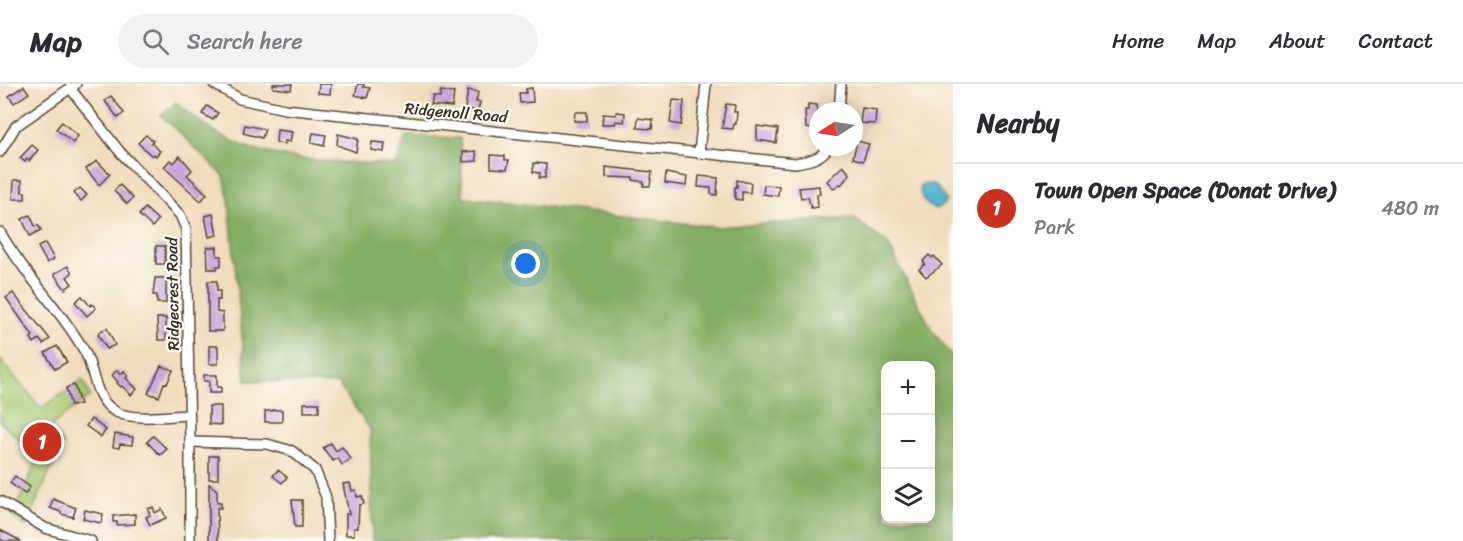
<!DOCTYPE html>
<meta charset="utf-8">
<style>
:root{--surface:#fff;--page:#f2f2f3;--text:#2b2b33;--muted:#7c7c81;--line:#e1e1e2;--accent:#c8321e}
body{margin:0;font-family:Sriracha,sans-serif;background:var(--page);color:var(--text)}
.controls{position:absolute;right:18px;bottom:18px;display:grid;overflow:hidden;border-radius:12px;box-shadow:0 3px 15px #0003}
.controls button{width:54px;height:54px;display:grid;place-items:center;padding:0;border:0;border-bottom:2px solid var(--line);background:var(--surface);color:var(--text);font:30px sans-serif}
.compass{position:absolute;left:809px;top:18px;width:54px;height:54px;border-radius:50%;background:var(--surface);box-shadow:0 3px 15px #0003;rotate:258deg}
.you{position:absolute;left:526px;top:180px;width:21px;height:21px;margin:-15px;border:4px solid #fff;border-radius:50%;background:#1a73e8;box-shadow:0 0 0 9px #1a73e833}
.badge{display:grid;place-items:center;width:39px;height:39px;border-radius:50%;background:var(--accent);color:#fff;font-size:20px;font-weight:700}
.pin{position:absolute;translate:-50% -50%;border:3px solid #fff;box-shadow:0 2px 6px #0006}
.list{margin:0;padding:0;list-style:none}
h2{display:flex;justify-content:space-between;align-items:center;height:78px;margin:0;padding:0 24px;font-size:26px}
h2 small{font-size:20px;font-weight:400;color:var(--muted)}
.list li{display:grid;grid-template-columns:39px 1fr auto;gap:18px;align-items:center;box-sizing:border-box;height:90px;padding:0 24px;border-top:2px solid var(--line)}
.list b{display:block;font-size:22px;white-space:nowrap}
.list p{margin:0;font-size:20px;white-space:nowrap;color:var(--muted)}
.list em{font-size:20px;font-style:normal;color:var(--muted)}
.icon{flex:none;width:33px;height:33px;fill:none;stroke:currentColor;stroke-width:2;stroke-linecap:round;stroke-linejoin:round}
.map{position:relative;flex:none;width:953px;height:457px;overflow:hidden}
header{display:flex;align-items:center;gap:36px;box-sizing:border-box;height:84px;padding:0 30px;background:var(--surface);border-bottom:2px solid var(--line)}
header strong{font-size:28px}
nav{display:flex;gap:33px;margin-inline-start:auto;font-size:21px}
.search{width:420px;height:54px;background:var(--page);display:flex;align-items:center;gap:15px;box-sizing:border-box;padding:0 21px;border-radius:33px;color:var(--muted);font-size:22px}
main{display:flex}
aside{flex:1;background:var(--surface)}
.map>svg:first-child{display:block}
</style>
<header>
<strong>Map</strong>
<div class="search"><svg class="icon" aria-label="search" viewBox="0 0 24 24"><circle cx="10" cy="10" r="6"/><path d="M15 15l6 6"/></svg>Search here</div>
<nav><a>Home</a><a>Map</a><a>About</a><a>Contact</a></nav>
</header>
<main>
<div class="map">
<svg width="953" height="457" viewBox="0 0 953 457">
<rect width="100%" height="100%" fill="#fdfcf7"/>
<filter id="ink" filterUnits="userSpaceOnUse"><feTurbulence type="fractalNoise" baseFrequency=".0167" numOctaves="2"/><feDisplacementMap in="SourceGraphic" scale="12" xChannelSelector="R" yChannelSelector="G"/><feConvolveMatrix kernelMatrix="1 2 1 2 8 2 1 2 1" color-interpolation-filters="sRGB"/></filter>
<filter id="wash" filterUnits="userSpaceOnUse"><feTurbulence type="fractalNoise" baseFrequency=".008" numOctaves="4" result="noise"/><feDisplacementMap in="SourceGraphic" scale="24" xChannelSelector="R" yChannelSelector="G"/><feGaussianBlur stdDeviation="1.35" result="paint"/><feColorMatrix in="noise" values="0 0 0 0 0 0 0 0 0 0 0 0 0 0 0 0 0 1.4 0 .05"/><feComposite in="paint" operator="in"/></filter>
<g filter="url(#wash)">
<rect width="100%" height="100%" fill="#f0dcba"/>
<path fill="#a5c972" stroke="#707a48" stroke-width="1.5" d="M 0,276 L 41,324 L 83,296 L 90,312 L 51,342 L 63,360 L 25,442 L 12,432 L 36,379 L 21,357 L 0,338 Z"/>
<path fill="#84ad64" stroke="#606c41" stroke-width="1.5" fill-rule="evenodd" d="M 176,18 C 193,32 216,51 237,59 C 282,79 346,77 396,81 L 406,52 L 460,54 L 463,113 L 716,143 L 854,134 L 888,160 L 932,246 L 953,274 L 953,457 L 372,457 L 370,345 L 338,300 L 246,297 L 229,118 L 224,92 L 161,31 ZM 886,282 L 930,282 L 930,434 L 886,434 Z"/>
<path fill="#50b2cf" stroke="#466e76" stroke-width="1.5" d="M 933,100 L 936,102 L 946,116 L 944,120 L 937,125 C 926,123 918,112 920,101 Z"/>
<g id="blocks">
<g fill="#caa4da">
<path d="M 273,0 L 292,0 L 291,6 L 273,4 Z"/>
<path d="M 319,0 L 331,0 L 330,10 L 318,9 Z"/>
<path d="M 358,0 L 364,0 L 363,3 L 370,4 L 367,14 L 355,11 Z"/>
<path d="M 24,2 L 29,9 L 14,19 L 9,12 Z"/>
<path d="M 532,4 L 533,18 L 520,19 L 519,9 L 526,9 L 526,5 Z"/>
<path d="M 468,6 L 478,8 L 476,18 L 480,18 L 478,27 L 465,24 Z"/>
<path d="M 441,7 L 454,9 L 452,23 L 431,21 L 433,12 L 440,13 Z"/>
<path d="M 111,12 L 124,29 L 118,34 L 105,17 Z"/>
<path d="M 673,16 L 684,17 L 681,41 L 670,39 Z"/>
<path d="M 726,20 L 735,21 L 734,28 L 737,28 L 736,40 L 734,40 L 733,45 L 722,44 Z"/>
<path d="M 808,20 L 817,21 L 818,36 L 816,35 L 815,45 L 806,44 L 805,26 L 808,26 Z"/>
<path d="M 207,22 L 218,29 L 213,36 L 202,30 Z"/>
<path d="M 862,24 L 876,26 L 875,40 L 860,39 Z"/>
<path d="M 575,28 L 587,28 L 587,37 L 574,37 Z"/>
<path d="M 616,28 L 625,29 L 624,38 L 616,37 L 615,40 L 602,40 L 603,30 L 616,31 Z"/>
<path d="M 638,34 L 653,36 L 652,45 L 637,44 Z"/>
<path d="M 62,38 L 78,52 L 73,59 L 56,45 Z"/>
<path d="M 245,41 L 265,45 L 262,54 L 243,49 Z"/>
<path d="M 757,42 L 778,45 L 776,59 L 757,56 Z"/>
<path d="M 277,46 L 292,48 L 290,58 L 285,57 L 285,60 L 276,59 Z"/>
<path d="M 313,49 L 326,51 L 324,62 L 311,59 Z"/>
<path d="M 338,50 L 358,55 L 356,68 L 337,61 Z"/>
<path d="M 146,51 L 153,57 L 151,59 L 160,67 L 156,72 L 154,70 L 152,72 L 138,59 Z"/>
<path d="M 857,57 L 869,60 L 863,77 L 853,74 Z"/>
<path d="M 372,58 L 385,59 L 384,68 L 371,66 Z"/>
<path d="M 32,61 L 38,66 L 29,77 L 27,75 L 25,78 L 20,74 Z"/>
<path d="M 476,67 L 477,77 L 463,78 L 463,68 Z"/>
<path d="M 491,71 L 505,72 L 505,76 L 509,76 L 507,85 L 491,84 Z"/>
<path d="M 180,72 L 192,86 L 187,91 L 207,110 L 201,117 L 164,83 L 170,76 L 174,79 Z"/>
<path d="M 97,77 L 110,90 L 99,101 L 86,85 Z"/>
<path d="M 534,79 L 546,80 L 545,94 L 539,94 L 540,89 L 533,88 Z"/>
<path d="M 843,82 L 850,90 L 841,101 L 840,100 L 834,105 L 827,97 Z"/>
<path d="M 606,83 L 652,88 L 650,102 L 643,102 L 644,98 L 633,96 L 633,94 L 606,93 Z"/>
<path d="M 666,89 L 687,93 L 686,102 L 665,99 Z"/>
<path d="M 699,92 L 718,94 L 717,111 L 711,110 L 711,104 L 698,103 Z"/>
<path d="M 14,96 L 22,96 L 22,108 L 25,108 L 25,115 L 13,115 Z"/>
<path d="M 737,96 L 751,99 L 750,109 L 742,108 L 742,116 L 735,115 L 735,103 L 737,103 Z"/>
<path d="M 120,101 L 133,114 L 127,120 L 114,107 Z"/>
<path d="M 764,101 L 779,102 L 778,112 L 763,110 Z"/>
<path d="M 819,102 L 820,110 L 817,110 L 818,123 L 811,124 L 808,113 L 801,114 L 799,104 Z"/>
<path d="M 80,104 L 87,111 L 81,117 L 74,109 Z"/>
<path d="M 145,124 L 158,136 L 152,143 L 139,131 Z"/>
<path d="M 213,130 L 217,151 L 209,153 L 205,132 Z"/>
<path d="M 30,131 L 35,142 L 38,141 L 41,146 L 30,152 L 22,135 Z"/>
<path d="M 45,159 L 54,175 L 47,179 L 38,163 Z"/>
<rect x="156" y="162" width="9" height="18"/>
<path d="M 207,163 L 217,163 L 217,172 L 221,172 L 221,182 L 217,182 L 217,185 L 208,185 Z"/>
<path d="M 929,171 L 932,174 L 934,172 L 942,181 L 926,193 L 919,185 L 925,180 L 923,177 Z"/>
<path d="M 68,182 L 72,189 L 67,193 L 72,200 L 65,205 L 54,190 Z"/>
<path d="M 155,194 L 166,194 L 166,219 L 157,219 L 157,211 L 153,211 Z"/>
<path d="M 208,197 L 217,197 L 217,207 L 220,207 L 220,216 L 217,216 L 217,228 L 223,229 L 223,247 L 208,247 Z"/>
<path d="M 13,209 L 50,255 L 43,260 L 39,255 L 34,259 L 31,254 L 33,252 L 6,214 Z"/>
<path d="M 82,212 L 90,222 L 92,220 L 96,224 L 87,232 L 75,218 Z"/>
<path d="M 157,234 L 166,234 L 166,256 L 158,256 Z"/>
<path d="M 107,244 L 115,261 L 107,265 L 98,251 L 99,248 Z"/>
<path d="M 57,262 L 67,278 L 55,285 L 45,269 Z"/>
<rect x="209" y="262" width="9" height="18"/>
<path d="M 161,282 L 173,286 L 167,300 L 164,299 L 159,313 L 148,309 Z"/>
<path d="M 117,286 L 121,290 L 124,287 L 128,292 L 126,294 L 137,305 L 131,311 L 122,302 L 121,303 L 117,299 L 118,298 L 112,291 Z"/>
<path d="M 204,291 L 217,291 L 217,303 L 221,303 L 221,309 L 209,309 L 209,297 L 204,297 Z"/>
<path d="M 74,301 L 80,320 L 71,322 L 66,304 Z"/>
<rect x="304" y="319" width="15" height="9"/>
<path d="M 209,322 L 221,322 L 221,341 L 209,340 Z"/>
<path d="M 273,326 L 282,326 L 282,338 L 265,338 L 265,327 L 273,327 Z"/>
<path d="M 91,335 L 106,346 L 101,353 L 86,342 Z"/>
<path d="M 115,350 L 133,353 L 132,361 L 120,360 L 119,364 L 113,363 Z"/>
<path d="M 153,352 L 167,365 L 160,371 L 147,358 Z"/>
<path d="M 331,359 L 336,367 L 342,363 L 351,375 L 342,381 L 338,374 L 333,377 L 323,364 Z"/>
<rect x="209" y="372" width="9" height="23"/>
<path d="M 278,386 L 287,393 L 282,399 L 273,392 Z"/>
<path d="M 15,392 L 30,403 L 25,410 L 10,399 Z"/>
<path d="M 350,399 L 352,407 L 356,406 L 357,413 L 362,412 L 364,420 L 359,421 L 358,444 L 354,444 L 354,451 L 346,451 L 346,430 L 349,430 L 343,400 Z"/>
<path d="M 209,400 L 217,406 L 217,418 L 221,418 L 221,424 L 217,424 L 218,457 L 209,457 Z"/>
<path d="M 53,415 L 76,424 L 73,433 L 61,430 L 61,428 L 50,424 Z"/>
<path d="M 292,416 L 302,416 L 302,443 L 295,443 Z"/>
<path d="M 153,423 L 155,429 L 162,425 L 166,434 L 150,441 L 146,433 L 150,431 L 148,425 Z"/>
<path d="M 85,426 L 103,430 L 101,439 L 83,435 Z"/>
<path d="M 135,430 L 135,440 L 117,441 L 117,438 L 113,438 L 113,432 Z"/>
<path d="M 0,446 L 21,457 L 4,457 L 0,455 Z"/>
</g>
</g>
</g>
<g filter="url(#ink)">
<use href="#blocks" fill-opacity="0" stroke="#564535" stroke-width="1.5"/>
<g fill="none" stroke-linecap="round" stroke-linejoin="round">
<defs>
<g id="minor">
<path d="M 214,0 L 240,15 L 285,25 L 795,79 C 809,77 820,75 829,63"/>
<path d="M 70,4 L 120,68 L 180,131 L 186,145 L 190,358 L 190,457"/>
<path d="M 839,27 L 841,0"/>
<path d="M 0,68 L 16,42 L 76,0"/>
<path d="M 699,69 L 706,0"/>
<path d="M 0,148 C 24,191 61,225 85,268 C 95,288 94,316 116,328 C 134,337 169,332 189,331"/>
<path d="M 190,358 L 267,360 L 292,367 L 315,386 L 326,413 L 328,457"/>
<path d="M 0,417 L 45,444 L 91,457"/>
</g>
</defs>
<use href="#minor" stroke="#564535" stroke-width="12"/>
<use href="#minor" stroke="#fff" stroke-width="9"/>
</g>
</g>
<g text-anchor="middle" stroke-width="4.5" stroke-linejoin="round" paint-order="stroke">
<g font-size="16" fill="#3b2a1e" stroke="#fdfcf7">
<text transform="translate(456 28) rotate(5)" y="6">Ridgenoll Road</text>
<text transform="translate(172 210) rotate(-91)" y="6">Ridgecrest Road</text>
</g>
</g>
</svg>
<div class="controls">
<button>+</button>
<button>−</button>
<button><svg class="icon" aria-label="layers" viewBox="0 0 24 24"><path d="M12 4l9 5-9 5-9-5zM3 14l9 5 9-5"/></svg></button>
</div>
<svg class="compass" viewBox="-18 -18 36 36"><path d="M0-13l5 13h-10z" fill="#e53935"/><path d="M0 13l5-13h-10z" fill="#7c7c81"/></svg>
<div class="you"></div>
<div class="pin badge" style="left:42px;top:358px">1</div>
</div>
<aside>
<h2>Nearby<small></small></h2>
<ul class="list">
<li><span class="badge">1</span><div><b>Town Open Space (Donat Drive)</b><p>Park</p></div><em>480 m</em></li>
</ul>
</aside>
</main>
